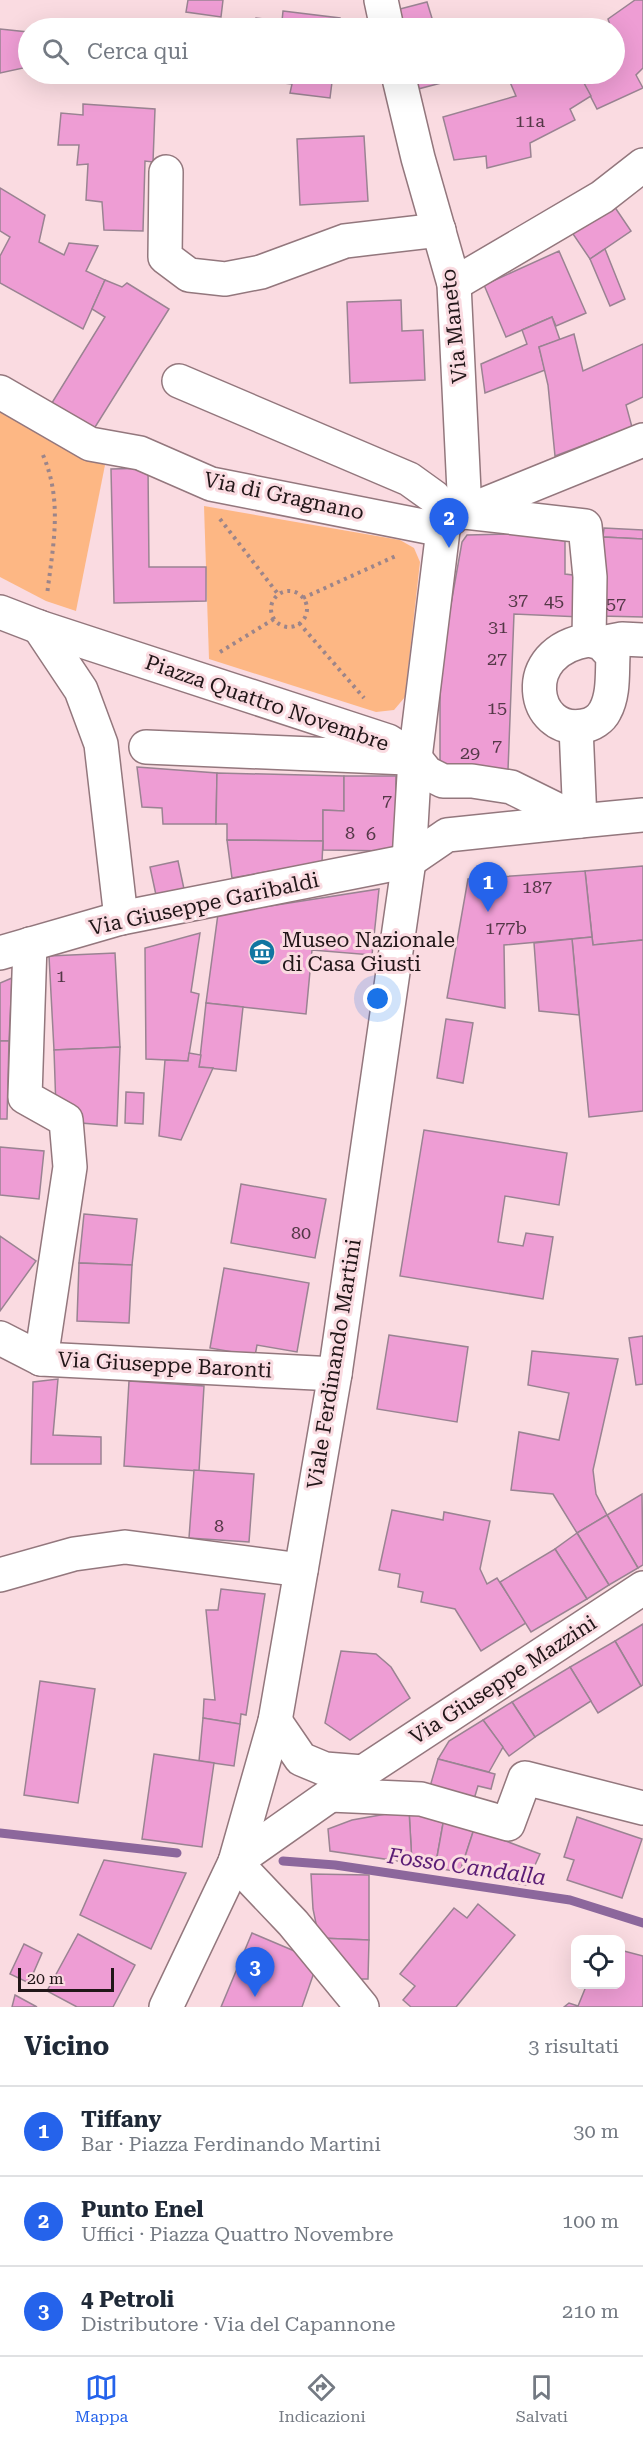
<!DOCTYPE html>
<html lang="it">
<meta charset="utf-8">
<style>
:root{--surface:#fff;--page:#f6f6f7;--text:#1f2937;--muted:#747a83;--line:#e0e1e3;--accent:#2563eb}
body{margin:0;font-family:"Roboto Serif",serif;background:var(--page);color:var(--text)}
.controls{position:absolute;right:18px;bottom:18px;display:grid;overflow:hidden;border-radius:12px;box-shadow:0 6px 24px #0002}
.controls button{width:54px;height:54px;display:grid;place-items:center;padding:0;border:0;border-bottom:2px solid var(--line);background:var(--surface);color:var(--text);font:30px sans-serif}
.scale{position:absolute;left:18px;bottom:15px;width:96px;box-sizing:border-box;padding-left:6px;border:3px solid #211618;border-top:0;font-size:16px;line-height:21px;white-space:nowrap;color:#211618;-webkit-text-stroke:4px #fadbe1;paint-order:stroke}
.you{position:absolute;left:378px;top:999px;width:21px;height:21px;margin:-15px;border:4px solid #fff;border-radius:50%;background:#1a73e8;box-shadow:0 0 0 9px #1a73e833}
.badge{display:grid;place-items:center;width:39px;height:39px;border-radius:50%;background:var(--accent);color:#fff;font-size:20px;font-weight:700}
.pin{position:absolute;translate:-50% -50px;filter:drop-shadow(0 2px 3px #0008)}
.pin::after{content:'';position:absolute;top:32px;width:21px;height:18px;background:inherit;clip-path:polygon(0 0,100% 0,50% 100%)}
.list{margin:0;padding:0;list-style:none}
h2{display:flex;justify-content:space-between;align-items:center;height:78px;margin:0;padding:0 24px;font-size:26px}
h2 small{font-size:20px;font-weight:400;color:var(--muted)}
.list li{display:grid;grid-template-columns:39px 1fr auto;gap:18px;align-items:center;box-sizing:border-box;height:90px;padding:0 24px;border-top:2px solid var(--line)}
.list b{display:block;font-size:22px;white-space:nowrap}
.list p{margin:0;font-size:20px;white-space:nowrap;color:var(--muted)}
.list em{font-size:20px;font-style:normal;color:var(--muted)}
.icon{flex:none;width:33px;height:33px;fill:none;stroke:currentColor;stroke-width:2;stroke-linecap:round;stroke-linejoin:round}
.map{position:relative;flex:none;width:643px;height:2007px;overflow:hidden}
.search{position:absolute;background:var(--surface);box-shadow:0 6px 24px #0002;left:18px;right:18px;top:18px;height:66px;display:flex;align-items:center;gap:15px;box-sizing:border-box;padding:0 21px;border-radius:33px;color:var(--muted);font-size:22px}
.sheet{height:348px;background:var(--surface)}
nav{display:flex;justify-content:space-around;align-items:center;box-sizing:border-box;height:84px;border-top:2px solid var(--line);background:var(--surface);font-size:16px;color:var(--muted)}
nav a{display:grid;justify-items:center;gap:3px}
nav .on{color:var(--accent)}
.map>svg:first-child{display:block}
</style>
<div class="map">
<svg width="643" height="2007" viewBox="0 0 643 2007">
<rect width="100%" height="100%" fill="#fadbe1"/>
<g fill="#fdb784">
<path d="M 0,407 L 105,465 L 76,611 L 46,601 L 0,577 Z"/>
<path d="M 204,506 L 400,540 L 414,548 L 420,562 L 405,697 L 394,710 L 376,712 L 209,659 Z"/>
</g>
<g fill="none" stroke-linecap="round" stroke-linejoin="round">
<g stroke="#8c679c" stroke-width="9">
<path d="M 0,1833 L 177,1853"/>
<path d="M 283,1861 L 335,1865 L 570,1900 L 643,1923"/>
</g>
</g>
<g fill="#ee9dd4" stroke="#9a8392" stroke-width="1.5">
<path d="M 188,0 L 223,0 L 221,17 L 186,12 Z"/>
<path d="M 635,0 L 643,0 L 643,68 L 636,75 L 643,88 L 597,109 L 579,74 L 614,74 L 614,28 L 611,28 L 608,19 Z"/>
<path d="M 427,2 L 435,28 L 401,28 L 396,10 Z"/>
<path d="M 283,11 L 340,18 L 339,28 L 255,28 L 256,18 L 282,21 Z"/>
<path d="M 0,29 L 28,32 L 28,67 L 0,73 Z"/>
<path d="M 250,74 L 333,74 L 330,98 L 290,93 L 292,84 L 249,79 Z"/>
<path d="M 413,74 L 447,74 L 449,81 L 418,89 Z"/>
<path d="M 525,74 L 579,74 L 591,96 L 570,109 L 575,120 L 530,143 L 531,157 L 487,168 L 486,156 L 454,160 L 443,117 L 516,96 L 510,82 Z"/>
<path d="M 83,104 L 155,109 L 153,162 L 145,161 L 143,231 L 104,230 L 102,202 L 86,200 L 88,164 L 77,165 L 79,145 L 58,145 L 61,113 L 83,115 Z"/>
<path d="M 364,136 L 368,201 L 300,205 L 297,139 Z"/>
<path d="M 0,188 L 45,215 L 39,242 L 64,255 L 69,243 L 98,246 L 86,271 L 105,280 L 83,329 L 0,283 L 0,256 L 10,237 L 0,231 Z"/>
<path d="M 612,203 L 631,231 L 590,259 L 571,231 Z"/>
<path d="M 605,249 L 625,299 L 610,306 L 590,259 Z"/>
<path d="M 559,251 L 586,313 L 556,326 L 552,317 L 506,337 L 484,285 Z"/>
<path d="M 105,280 L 122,287 L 127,283 L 169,309 L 92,432 L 50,406 L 105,317 L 92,309 Z"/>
<path d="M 401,300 L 402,331 L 423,330 L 425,380 L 350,383 L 347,302 Z"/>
<path d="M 552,317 L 560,340 L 539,347 L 545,370 L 485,393 L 481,364 L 527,344 L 522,330 Z"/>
<path d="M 574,334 L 583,371 L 643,344 L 643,397 L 626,405 L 632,427 L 555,456 L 548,385 L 539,347 Z"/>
<path d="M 148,468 L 149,567 L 206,567 L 206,601 L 114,603 L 111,469 Z"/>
<path d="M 604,528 L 643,530 L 643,539 L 603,537 Z"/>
<path d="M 512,534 L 565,541 L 565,574 L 581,576 L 581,617 L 514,614 L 508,770 L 440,765 L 440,692 L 446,632 L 462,542 L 467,535 Z"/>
<path d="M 603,537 L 643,539 L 643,617 L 600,616 Z"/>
<path d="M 137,767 L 217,773 L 216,824 L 163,824 L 162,808 L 142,807 Z"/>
<path d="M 217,773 L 344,776 L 344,811 L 323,810 L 323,841 L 227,840 L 227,824 L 216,824 Z"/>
<path d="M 344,776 L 396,776 L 395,851 L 323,850 L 323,810 L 344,811 Z"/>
<path d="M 227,840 L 323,841 L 322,862 L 232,878 Z"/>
<path d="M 178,861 L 184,889 L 156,895 L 150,867 Z"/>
<path d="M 643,866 L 643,940 L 593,945 L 585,871 Z"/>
<path d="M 585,871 L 592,937 L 504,945 L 505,1008 L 447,998 L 468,879 Z"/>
<path d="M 379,889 L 372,955 L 312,950 L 306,1014 L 206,1003 L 218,914 Z"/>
<path d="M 200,933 L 191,992 L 199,994 L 188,1061 L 146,1059 L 145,948 Z"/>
<path d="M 592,937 L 593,945 L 643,940 L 643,1111 L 589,1117 L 572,939 Z"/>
<path d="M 572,939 L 579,1015 L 539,1011 L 534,943 Z"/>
<path d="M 115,953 L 120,1047 L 54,1050 L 49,956 Z"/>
<path d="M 12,978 L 9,1041 L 0,1041 L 0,983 Z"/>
<path d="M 206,1003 L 243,1007 L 236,1071 L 199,1067 Z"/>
<path d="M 446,1019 L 473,1023 L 463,1083 L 437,1078 Z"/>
<path d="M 0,1041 L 9,1041 L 7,1119 L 0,1119 Z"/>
<path d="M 120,1047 L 117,1126 L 81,1123 L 82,1114 L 56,1109 L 54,1050 Z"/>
<path d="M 189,1053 L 201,1055 L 199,1067 L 213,1068 L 181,1140 L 159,1136 L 165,1060 L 188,1061 Z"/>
<path d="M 126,1092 L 144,1093 L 143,1124 L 125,1123 Z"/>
<path d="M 424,1130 L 567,1153 L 559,1205 L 505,1196 L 498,1242 L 523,1246 L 526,1233 L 553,1237 L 543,1299 L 400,1276 Z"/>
<path d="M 0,1147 L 44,1151 L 39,1199 L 0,1195 Z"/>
<path d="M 241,1184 L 326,1199 L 315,1258 L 231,1243 Z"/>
<path d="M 84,1214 L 137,1219 L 132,1265 L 79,1263 Z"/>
<path d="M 0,1236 L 36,1261 L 0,1311 Z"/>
<path d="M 79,1263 L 132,1265 L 129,1323 L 77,1321 Z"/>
<path d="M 224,1268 L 309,1283 L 297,1352 L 257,1345 L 255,1356 L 210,1348 Z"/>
<path d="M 389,1335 L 468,1347 L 457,1422 L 377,1409 Z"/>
<path d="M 643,1336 L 643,1384 L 636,1385 L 629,1338 Z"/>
<path d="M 532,1351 L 618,1359 L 593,1470 L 596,1494 L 607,1515 L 577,1533 L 553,1494 L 511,1490 L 519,1432 L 559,1440 L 569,1393 L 528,1385 Z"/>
<path d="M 58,1379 L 53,1435 L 101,1437 L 101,1464 L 31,1464 L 33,1382 Z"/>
<path d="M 129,1381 L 204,1386 L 199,1471 L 124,1466 Z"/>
<path d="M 194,1470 L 254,1474 L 249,1542 L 189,1538 Z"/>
<path d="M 642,1494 L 643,1565 L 638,1568 L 607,1515 Z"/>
<path d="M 392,1510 L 443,1520 L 444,1512 L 490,1521 L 480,1569 L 487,1584 L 497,1578 L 526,1623 L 481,1651 L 455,1609 L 421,1602 L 423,1592 L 398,1587 L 400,1574 L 379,1570 Z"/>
<path d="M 607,1515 L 638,1568 L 609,1585 L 577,1533 Z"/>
<path d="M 577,1533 L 609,1585 L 587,1599 L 555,1549 Z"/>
<path d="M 555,1549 L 587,1599 L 531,1632 L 500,1582 Z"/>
<path d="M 221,1589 L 265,1594 L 246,1715 L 241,1714 L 240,1724 L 203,1718 L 204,1699 L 215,1700 L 206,1610 L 218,1610 Z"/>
<path d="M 643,1624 L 643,1685 L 641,1686 L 615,1641 Z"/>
<path d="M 615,1641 L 641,1686 L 598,1713 L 570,1667 Z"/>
<path d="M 341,1651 L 376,1654 L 391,1667 L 410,1698 L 350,1740 L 325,1723 Z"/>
<path d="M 570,1667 L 591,1701 L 535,1737 L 512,1702 Z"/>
<path d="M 40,1681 L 95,1689 L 78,1803 L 24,1795 Z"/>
<path d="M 512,1702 L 535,1737 L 509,1756 L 483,1720 Z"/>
<path d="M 203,1718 L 240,1724 L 234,1766 L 199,1761 Z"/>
<path d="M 483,1720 L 503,1747 L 489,1772 L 438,1759 L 449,1741 Z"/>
<path d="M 154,1754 L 214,1763 L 202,1847 L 142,1839 Z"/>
<path d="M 438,1759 L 495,1774 L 491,1789 L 478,1786 L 471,1809 L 427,1797 Z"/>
<path d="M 409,1810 L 444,1818 L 435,1868 L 412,1863 Z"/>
<path d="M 409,1810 L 412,1863 L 330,1851 L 328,1829 L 352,1820 Z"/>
<path d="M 577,1817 L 642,1839 L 622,1898 L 567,1880 L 574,1860 L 564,1857 Z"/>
<path d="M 444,1818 L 474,1829 L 460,1872 L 435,1868 Z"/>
<path d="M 474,1829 L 540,1854 L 526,1885 L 460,1872 Z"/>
<path d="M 104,1860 L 186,1873 L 151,1949 L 80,1915 Z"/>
<path d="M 311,1874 L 369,1875 L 369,1940 L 319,1938 L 313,1909 Z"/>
<path d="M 478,1904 L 515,1935 L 456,2007 L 411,2007 L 403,2000 L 415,1986 L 400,1974 L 454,1908 L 467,1918 Z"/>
<path d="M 252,1933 L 318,1961 L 302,2007 L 221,2007 Z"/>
<path d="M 78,1934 L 135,1965 L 113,2007 L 77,2007 L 47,1991 Z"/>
<path d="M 319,1938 L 369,1940 L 368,1979 L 344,1979 Z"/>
<path d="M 24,1944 L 42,1953 L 29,1983 L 10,1974 Z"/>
<path d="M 620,1950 L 643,1956 L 643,2007 L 564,2007 L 569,2003 L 578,2006 L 587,1984 L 620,1984 Z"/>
<path d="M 15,1995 L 37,2007 L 12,2007 Z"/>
</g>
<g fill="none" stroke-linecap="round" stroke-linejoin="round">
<defs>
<g id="minor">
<path d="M 381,0 L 387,28"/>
<path d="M 398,74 L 418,158 L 454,284 L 465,512"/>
<path d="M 166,172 L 165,257 L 189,275 L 225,279 L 261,272 L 345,241 L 439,230"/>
<path d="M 454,284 L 602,197 L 643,165"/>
<path d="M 179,381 L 409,479 L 434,497 L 452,518"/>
<path d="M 0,392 L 90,444 L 140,453 L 211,484 L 443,530"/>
<path d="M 468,511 L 643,440"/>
<path d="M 465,512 L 585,526 L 590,577 L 589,640"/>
<path d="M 0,612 L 39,627 L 388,741 L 415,758 L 427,773 L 443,781 L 472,781 L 511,787 L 580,821 L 643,815"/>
<path d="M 39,627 L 81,690 L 101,744 L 121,918"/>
<path d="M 589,640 L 601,643 L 613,656 C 612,673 614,695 605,711 C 601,719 592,725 583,726 C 532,735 516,651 589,640 Z"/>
<path d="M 601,643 L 622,639 L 643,640"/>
<path d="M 146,747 L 407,758"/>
<path d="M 30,944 L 25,1097 L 66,1120 L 70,1167 L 41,1359"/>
<path d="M 0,953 L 121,918 L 409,861 L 447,835 L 580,821 L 576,727"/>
<path d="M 0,1338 L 41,1359 L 335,1374"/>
<path d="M 0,1575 L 74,1554 L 125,1547 L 301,1570"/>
<path d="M 275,1721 L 301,1759 L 325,1769 L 363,1772"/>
<path d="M 330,1795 L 421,1799 L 508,1824 L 525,1778 L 643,1808"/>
<path d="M 235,1862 L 363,1772 L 643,1588"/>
<path d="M 235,1862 L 293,1923 L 362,2007"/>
<path d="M 166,2007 L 235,1862 L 275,1721 L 335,1374 L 409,861 L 415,758 L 443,530"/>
</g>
</defs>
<use href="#minor" stroke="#93777d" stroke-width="36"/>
<g stroke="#9c858a" stroke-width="4" stroke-dasharray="3 4.5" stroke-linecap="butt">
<path d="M 43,455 C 63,502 53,545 47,595"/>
<path d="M 220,519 L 278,594"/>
<circle cx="289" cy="609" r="18"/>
<path d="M 303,598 L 398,555"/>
<path d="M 299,623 L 364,698"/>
<path d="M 220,652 L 274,619"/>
</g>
<use href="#minor" stroke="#fff" stroke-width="33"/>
</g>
<defs>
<symbol id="museum-disc" viewBox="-11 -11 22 22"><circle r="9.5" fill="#0f75a1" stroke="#fadbe1"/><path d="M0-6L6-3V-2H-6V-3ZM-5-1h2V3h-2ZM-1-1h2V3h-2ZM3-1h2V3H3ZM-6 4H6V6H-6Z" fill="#fff"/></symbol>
</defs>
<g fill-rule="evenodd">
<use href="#museum-disc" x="247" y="937" width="30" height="30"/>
</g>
<g text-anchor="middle" stroke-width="6" stroke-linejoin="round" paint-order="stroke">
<g font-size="18" fill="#543847">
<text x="530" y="127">11a</text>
<text x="518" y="606">37</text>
<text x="554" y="607">45</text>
<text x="616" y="610">57</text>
<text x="498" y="633">31</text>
<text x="497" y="665">27</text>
<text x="497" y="714">15</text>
<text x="497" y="752">7</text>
<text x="470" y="759">29</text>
<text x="387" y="807">7</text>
<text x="350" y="839">8</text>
<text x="371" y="840">6</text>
<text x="537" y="893">187</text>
<text x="506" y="934">177b</text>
<text x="61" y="982">1</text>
<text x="301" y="1239">80</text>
<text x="219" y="1532">8</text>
</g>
<g font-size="21" fill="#211618" stroke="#fadbe1">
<text transform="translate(454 326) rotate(-96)" y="7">Via Maneto</text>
<text transform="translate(284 496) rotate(12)" y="7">Via di Gragnano</text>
<text transform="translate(267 703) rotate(19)" y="7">Piazza Quattro Novembre</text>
<text transform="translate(204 904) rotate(-12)" y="7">Via Giuseppe Garibaldi</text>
<text transform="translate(334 1364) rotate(-81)" y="7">Viale Ferdinando Martini</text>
<text transform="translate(165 1365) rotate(3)" y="7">Via Giuseppe Baronti</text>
<text transform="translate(503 1680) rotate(-33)" y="7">Via Giuseppe Mazzini</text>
</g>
<g font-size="21" fill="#211618" stroke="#fadbe1" text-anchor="start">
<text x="282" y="947">Museo Nazionale<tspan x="282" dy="24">di Casa Giusti</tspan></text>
</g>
<g font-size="22" font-style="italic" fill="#5a1c75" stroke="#fadbe1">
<text transform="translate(467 1866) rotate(8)" y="8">Fosso Candalla</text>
</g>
</g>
</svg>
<div class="controls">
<button><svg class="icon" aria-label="locate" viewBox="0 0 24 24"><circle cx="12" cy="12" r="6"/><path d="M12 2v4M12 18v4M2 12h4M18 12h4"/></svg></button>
</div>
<div class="scale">20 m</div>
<div class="you"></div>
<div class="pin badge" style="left:488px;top:912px">1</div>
<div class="pin badge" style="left:449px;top:548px">2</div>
<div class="pin badge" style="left:255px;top:1997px">3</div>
<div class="search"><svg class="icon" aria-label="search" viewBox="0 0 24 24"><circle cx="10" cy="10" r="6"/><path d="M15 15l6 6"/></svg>Cerca qui</div>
</div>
<section class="sheet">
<h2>Vicino<small>3 risultati</small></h2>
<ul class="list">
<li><span class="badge">1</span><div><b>Tiffany</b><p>Bar · Piazza Ferdinando Martini</p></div><em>30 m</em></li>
<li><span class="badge">2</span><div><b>Punto Enel</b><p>Uffici · Piazza Quattro Novembre</p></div><em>100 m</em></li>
<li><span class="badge">3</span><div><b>4 Petroli</b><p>Distributore · Via del Capannone</p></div><em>210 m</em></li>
</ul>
</section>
<nav>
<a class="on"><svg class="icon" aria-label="map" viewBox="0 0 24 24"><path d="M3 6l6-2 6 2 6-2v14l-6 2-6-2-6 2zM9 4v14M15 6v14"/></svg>Mappa</a>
<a><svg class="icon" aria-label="directions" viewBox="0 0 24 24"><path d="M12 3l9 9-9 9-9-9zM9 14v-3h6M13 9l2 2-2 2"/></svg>Indicazioni</a>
<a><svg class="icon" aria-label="saved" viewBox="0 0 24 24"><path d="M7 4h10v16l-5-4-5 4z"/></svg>Salvati</a>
</nav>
